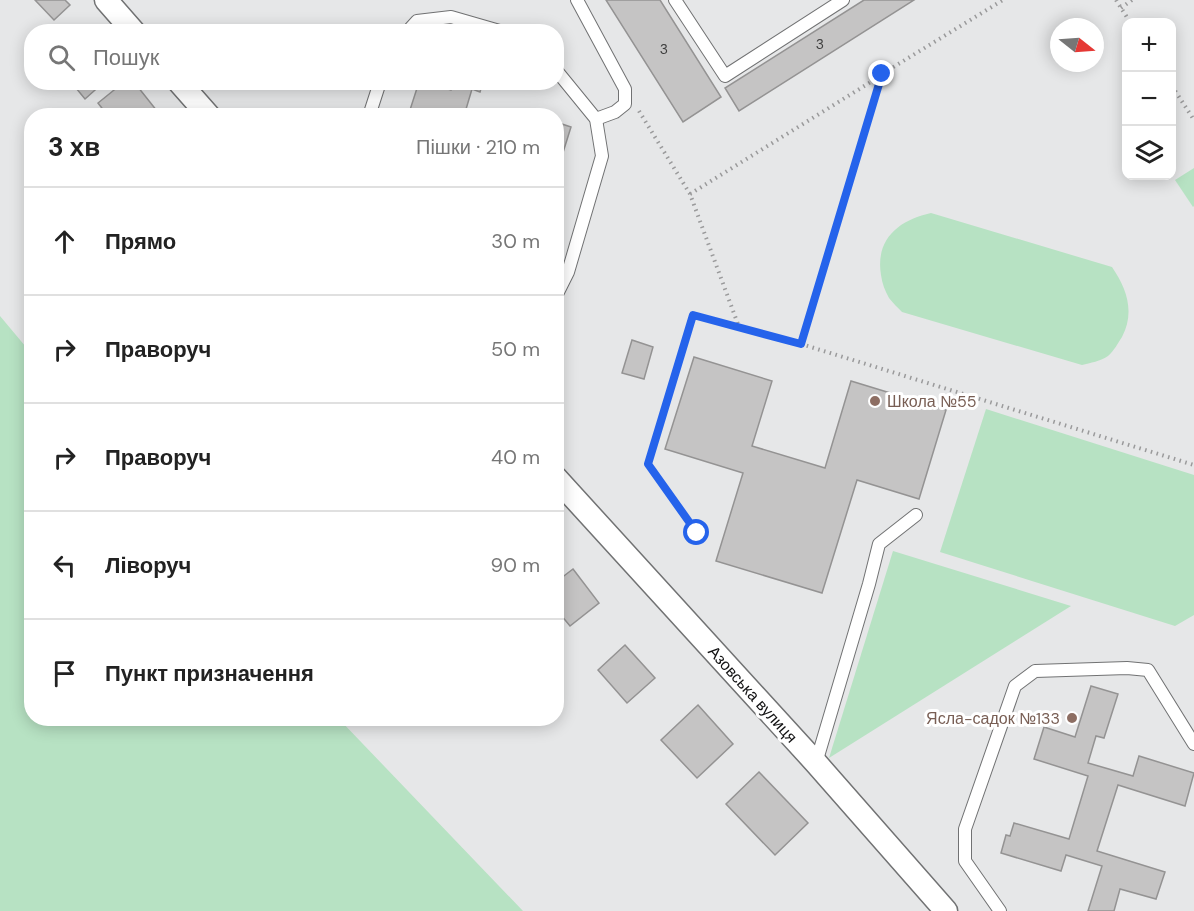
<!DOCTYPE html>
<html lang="uk">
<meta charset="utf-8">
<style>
:root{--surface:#fff;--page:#f6f6f6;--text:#222;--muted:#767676;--line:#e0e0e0}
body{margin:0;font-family:"DM Sans",sans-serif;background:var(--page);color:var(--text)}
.controls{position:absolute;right:18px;top:18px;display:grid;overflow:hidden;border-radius:12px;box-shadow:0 3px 15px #0003}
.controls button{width:54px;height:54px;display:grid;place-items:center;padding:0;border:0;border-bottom:2px solid var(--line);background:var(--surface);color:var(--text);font:30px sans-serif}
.compass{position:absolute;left:1050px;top:18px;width:54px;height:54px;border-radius:50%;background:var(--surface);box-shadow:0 3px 15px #0003;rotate:107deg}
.stop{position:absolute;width:18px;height:18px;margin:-14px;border:4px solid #2563eb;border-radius:50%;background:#fff}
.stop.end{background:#2563eb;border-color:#fff;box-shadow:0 2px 6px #0008}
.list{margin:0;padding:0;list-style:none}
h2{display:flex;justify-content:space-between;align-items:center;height:78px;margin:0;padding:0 24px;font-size:26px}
h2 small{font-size:20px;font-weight:400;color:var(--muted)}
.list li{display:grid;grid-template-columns:39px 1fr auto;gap:18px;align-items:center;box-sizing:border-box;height:108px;padding:0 24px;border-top:2px solid var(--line)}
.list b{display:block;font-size:22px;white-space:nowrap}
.list em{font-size:20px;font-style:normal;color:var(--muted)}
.icon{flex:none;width:33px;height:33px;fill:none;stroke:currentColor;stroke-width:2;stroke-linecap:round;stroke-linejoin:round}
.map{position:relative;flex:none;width:1194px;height:911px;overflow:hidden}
.search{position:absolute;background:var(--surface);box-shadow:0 3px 15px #0003;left:24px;top:24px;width:540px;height:66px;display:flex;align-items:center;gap:15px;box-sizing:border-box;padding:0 21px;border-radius:24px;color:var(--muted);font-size:22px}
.panel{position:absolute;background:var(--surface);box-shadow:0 3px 15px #0003;left:24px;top:108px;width:540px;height:618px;border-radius:24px}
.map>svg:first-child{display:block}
</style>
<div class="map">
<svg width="1194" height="911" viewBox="0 0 1194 911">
<rect width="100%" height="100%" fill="#e6e7e8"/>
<g fill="#b7e2c3">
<path d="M 1194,168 L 1194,206 L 1193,207 L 1175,180 Z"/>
<path d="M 931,213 L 1112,267 C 1127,289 1135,312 1122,337 C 1118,343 1114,351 1108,356 C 1101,361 1090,363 1082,365 L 902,312 C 898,308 893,303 889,298 C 885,291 882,283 881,275 C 875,239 899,220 931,213 Z"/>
<path d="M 0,316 L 31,353 L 32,718 L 339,719 L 523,911 L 0,911 Z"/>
<path d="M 986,409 L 1194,475 L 1194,615 L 1175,626 L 940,552 Z"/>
<path d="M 893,551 L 1071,606 L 829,758 Z"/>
</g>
<g fill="#c5c4c4" stroke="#949393" stroke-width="1.5">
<path d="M 35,0 L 65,0 L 70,5 L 54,20 Z"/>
<path d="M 606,0 L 660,0 L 721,97 L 683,122 Z"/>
<path d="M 864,0 L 914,0 L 739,111 L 725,88 Z"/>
<path d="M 71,82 L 104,82 L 85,99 Z"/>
<path d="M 124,82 L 134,82 L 161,116 L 108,116 L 98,103 Z"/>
<path d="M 419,82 L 426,82 L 451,90 L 453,82 L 483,82 L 480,92 L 472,89 L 464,116 L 419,116 L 409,113 Z"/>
<path d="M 515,110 L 534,116 L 513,116 Z"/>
<path d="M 556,122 L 571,127 L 561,159 L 556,158 Z"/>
<path d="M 632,340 L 653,347 L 644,379 L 622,373 Z"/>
<path d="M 694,357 L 772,381 L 752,446 L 825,468 L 851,381 L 946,410 L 919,499 L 857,480 L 822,593 L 716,561 L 743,473 L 665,449 Z"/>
<path d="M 573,569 L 599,603 L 570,626 L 556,609 L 556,582 Z"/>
<path d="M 625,645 L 655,678 L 627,703 L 598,670 Z"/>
<path d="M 1091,686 L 1118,694 L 1104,738 L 1096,736 L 1088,763 L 1133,776 L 1139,756 L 1194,773 L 1185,806 L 1118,785 L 1097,851 L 1165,872 L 1156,899 L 1120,889 L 1114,911 L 1088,911 L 1102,866 L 1066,855 L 1061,871 L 1001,853 L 1006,835 L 1010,836 L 1014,823 L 1069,839 L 1088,776 L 1034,759 L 1044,727 L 1075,737 Z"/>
<path d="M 698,705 L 733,744 L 697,778 L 661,740 Z"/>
<path d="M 759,772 L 808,823 L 775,855 L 726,804 Z"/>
</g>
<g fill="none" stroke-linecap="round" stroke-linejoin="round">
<defs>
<g id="lane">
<path d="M 577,0 L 625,89 L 625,104 L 615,112 L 596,119"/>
<path d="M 675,0 L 725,76 L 843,0"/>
<path d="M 407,32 L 417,21 L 451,17 L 503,32"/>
<path d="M 556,70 L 596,119 L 602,156 L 568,272 L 556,296"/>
<path d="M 369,116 L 380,82"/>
<path d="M 816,763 L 869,584 L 879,544 L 916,515"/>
<path d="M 1000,911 L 965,861 L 965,829 L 1015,686 L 1035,671 L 1127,668 L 1148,670 L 1194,744"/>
</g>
<g id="street">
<path d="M 106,0 L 134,32"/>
<path d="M 179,82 L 209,116"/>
<path d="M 556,478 L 816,763 L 946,911"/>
</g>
</defs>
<use href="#lane" stroke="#717273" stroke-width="14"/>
<use href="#street" stroke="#717273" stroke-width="25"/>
<g stroke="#9a9a9b" stroke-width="4" stroke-dasharray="1.5 4.5" stroke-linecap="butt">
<path d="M 1116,0 L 1130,22"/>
<path d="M 1121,8 L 1132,0"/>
<path d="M 1172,86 L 1194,120"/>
<path d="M 639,111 L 690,194 L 739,327"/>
<path d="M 690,194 L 882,75"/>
<path d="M 801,344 L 1194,465"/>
<path d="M 697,533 L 647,464 L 693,315 L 801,344 L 882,74 L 1003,0"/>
</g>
<use href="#lane" stroke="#fff" stroke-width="12"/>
<use href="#street" stroke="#fff" stroke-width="22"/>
</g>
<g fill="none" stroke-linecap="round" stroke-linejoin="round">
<path stroke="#2563eb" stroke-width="8" d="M 697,533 L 648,464 L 693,315 L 801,344 L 882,74"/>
</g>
<g fill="#8d6e63" stroke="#fff" stroke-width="2">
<circle cx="875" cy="401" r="6"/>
<circle cx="1072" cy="718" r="6"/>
</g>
<g text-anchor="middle" stroke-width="6" stroke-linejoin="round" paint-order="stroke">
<g font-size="14" fill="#3e3e3e">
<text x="820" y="49">3</text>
<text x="664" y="54">3</text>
</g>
<g font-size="16" fill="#785e54" stroke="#fff" text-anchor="start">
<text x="887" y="407">Школа №55</text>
<text x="1060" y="724" text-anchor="end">Ясла-садок №133</text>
</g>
<g font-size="16" fill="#111112" stroke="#fff">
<text transform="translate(753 694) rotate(48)" y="6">Азовська вулиця</text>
</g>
</g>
</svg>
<div class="controls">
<button>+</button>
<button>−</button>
<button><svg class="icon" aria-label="layers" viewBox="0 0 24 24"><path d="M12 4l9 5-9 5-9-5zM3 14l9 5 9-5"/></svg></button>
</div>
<svg class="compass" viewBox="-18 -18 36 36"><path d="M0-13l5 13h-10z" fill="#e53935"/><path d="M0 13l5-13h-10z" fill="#767676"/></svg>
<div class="stop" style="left:697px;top:533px"></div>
<div class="stop end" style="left:882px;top:74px"></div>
<div class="search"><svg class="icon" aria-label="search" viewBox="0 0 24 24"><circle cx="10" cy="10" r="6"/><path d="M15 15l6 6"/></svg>Пошук</div>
<section class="panel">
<h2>3 хв<small>Пішки · 210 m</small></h2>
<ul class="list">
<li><svg class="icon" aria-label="ahead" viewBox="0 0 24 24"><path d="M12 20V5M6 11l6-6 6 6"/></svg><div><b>Прямо</b></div><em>30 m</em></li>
<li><svg class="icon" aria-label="right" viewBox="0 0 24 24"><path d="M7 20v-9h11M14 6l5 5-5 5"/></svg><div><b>Праворуч</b></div><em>50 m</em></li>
<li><svg class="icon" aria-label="right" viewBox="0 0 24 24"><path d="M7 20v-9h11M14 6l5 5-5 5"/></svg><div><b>Праворуч</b></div><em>40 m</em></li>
<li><svg class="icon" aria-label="left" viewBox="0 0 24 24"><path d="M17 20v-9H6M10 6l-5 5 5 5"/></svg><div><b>Ліворуч</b></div><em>90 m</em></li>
<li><svg class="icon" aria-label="arrive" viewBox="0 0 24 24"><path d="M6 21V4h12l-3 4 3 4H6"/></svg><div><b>Пункт призначення</b></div></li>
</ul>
</section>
</div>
